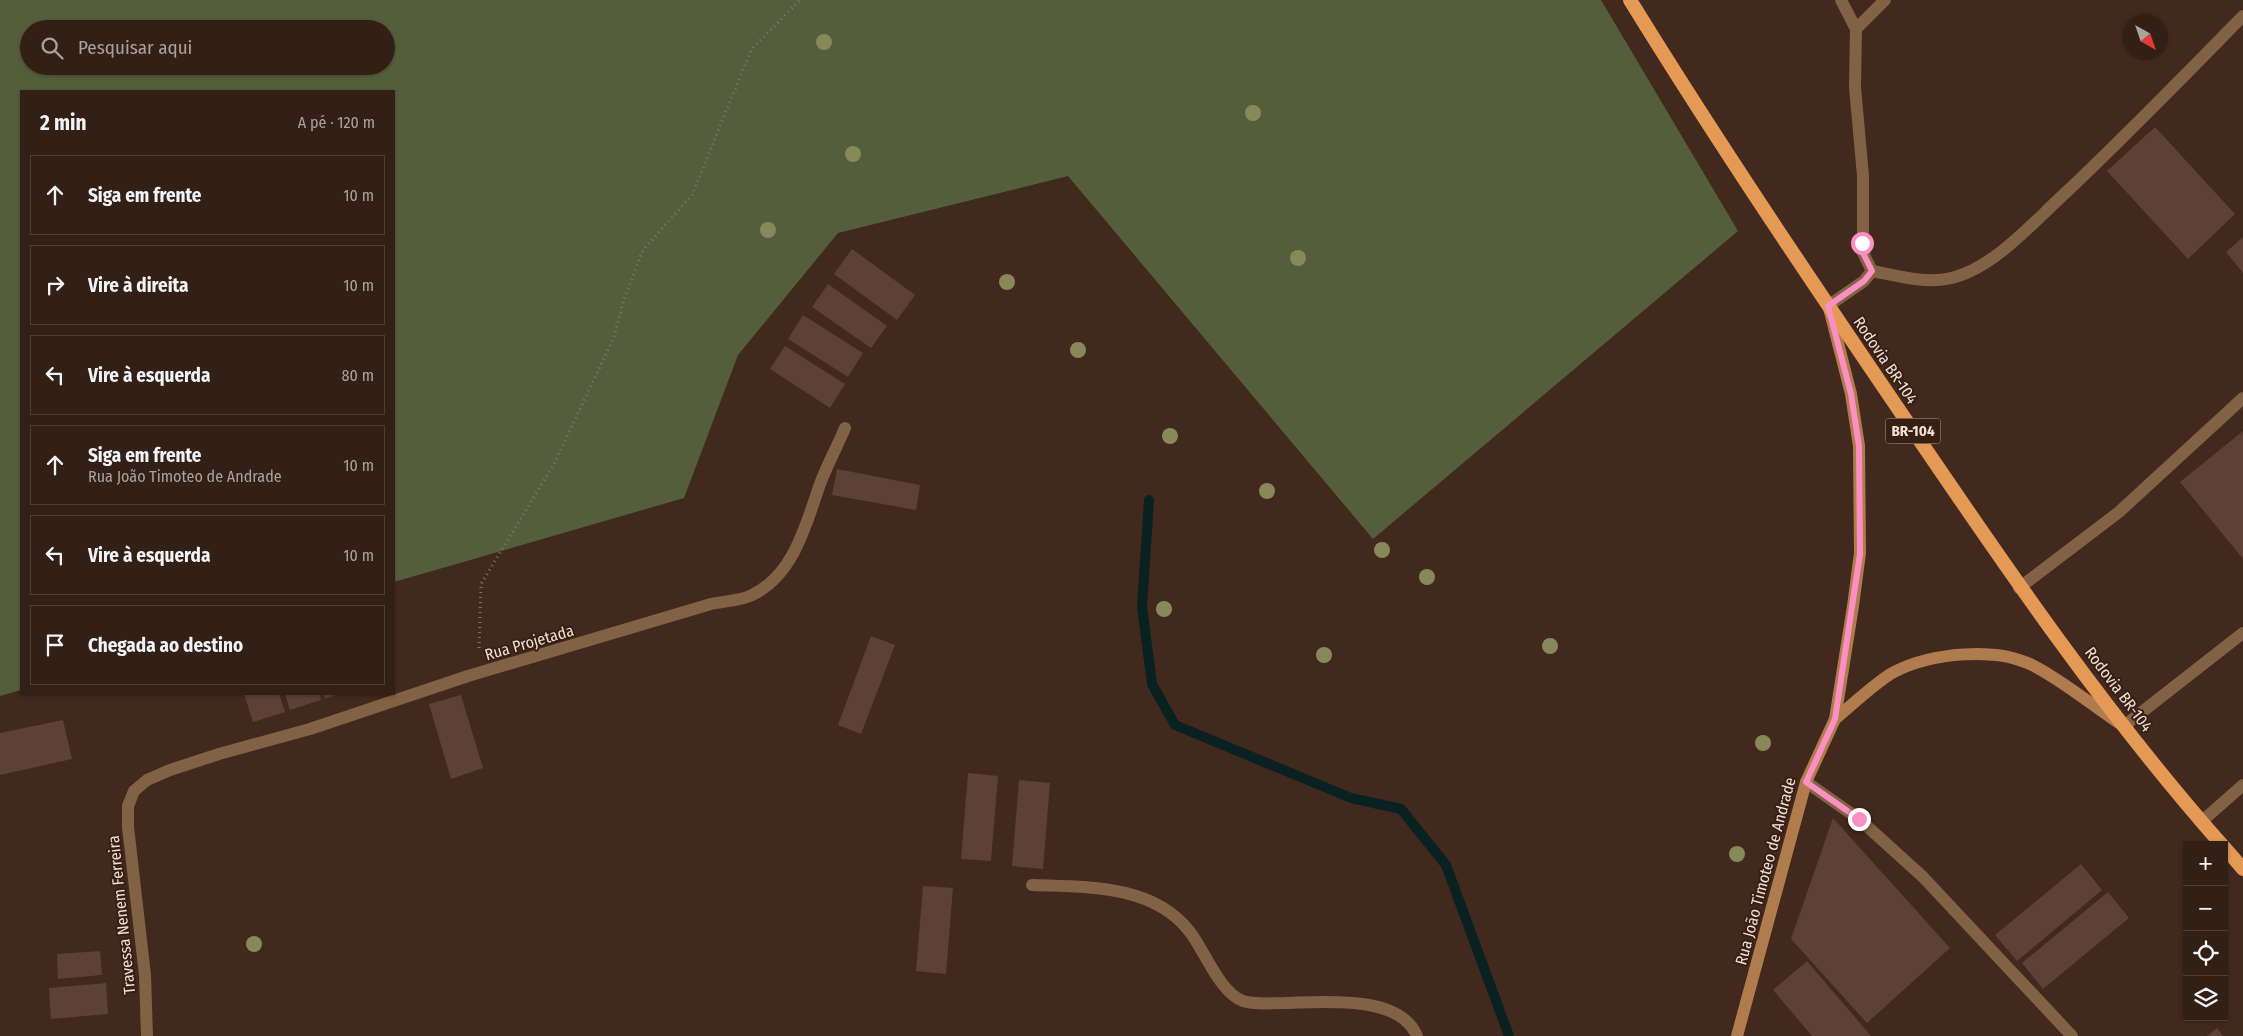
<!DOCTYPE html>
<html lang="pt">
<meta charset="utf-8">
<style>
:root{--surface:#321f16;--page:#3a271f;--text:#f1f3f6;--muted:#a8a2a1;--line:#4d3d35}
body{margin:0;font-family:"Fira Sans Condensed",sans-serif;background:var(--page);color:var(--text)}
.controls{position:absolute;right:15px;bottom:15px;display:grid;overflow:hidden;border-radius:0px;box-shadow:0 1px 4px #0004}
.controls button{width:45px;height:45px;display:grid;place-items:center;padding:0;border:0;border-bottom:1px solid var(--line);background:var(--surface);color:var(--text);font:25px sans-serif}
.compass{position:absolute;left:2123px;top:15px;width:45px;height:45px;border-radius:50%;background:var(--surface);box-shadow:0 1px 4px #0004;rotate:140deg}
.stop{position:absolute;width:15px;height:15px;margin:-11px;border:4px solid #fc8fc1;border-radius:50%;background:#fff}
.stop.end{background:#fc8fc1;border-color:#fff;box-shadow:0 1px 5px #0008}
.list{margin:0;padding:0;list-style:none}
h2{display:flex;justify-content:space-between;align-items:center;height:65px;margin:0;padding:0 20px;font-size:21px}
h2 small{font-size:16px;font-weight:400;color:var(--muted)}
.list li{display:grid;grid-template-columns:32px 1fr auto;gap:15px;align-items:center;box-sizing:border-box;height:80px;margin:0 10px 10px;padding:0 10px;border:1px solid var(--line);border-radius:0px}
.list b{display:block;font-size:19px;white-space:nowrap}
.list p{margin:0;font-size:16px;white-space:nowrap;color:var(--muted)}
.list em{font-size:16px;font-style:normal;color:var(--muted)}
.icon{flex:none;width:28px;height:28px;fill:none;stroke:currentColor;stroke-width:2;stroke-linecap:round;stroke-linejoin:round}
.map{position:relative;flex:none;width:2243px;height:1036px;overflow:hidden}
.search{position:absolute;background:var(--surface);box-shadow:0 1px 4px #0004;left:20px;top:20px;width:375px;height:55px;display:flex;align-items:center;gap:12px;box-sizing:border-box;padding:0 18px;border-radius:28px;color:var(--muted);font-size:19px}
.panel{position:absolute;background:var(--surface);box-shadow:0 1px 4px #0004;left:20px;top:90px;width:375px;height:605px;border-radius:0px}
.map>svg:first-child{display:block}
</style>
<div class="map">
<svg width="2243" height="1036" viewBox="0 0 2243 1036">
<rect width="100%" height="100%" fill="#42291d"/>
<path fill="#555e3c" fill-rule="evenodd" d="M 0,0 L 1601,0 L 1738,231 L 1373,539 L 1068,176 L 838,233 L 738,355 L 684,498 L 394,582 L 394,91 L 21,91 L 21,690 L 0,696 ZM 29,29 L 386,29 L 386,66 L 29,66 Z"/>
<g fill="none" stroke-linecap="round" stroke-linejoin="round">
<path stroke="#0a2122" stroke-width="10" d="M 1149,500 L 1142,607 L 1152,684 L 1175,725 L 1351,798 L 1401,809 L 1446,865 L 1509,1036"/>
</g>
<g fill="#5c4134">
<path d="M 2155,127 L 2235,214 L 2188,259 L 2107,171 Z"/>
<path d="M 2243,237 L 2243,273 L 2226,252 Z"/>
<path d="M 852,249 L 915,295 L 897,320 L 834,274 Z"/>
<path d="M 828,284 L 887,326 L 871,348 L 812,307 Z"/>
<path d="M 803,315 L 863,353 L 848,377 L 788,339 Z"/>
<path d="M 785,346 L 845,384 L 830,408 L 770,369 Z"/>
<path d="M 2243,431 L 2243,559 L 2180,482 Z"/>
<path d="M 837,469 L 920,485 L 916,510 L 832,495 Z"/>
<path d="M 871,636 L 895,645 L 861,734 L 838,725 Z"/>
<path d="M 244,694 L 279,694 L 285,712 L 253,722 Z"/>
<path d="M 285,694 L 320,694 L 321,700 L 290,710 Z"/>
<path d="M 323,694 L 339,694 L 325,699 Z"/>
<path d="M 461,695 L 483,768 L 451,779 L 429,704 Z"/>
<path d="M 63,720 L 72,759 L 0,775 L 0,733 Z"/>
<path d="M 968,773 L 998,776 L 991,861 L 961,859 Z"/>
<path d="M 1019,780 L 1050,783 L 1043,869 L 1012,866 Z"/>
<path d="M 1833,818 L 1950,948 L 1867,1023 L 1791,939 Z"/>
<path d="M 2081,864 L 2102,890 L 2017,961 L 1995,935 Z"/>
<path d="M 923,886 L 953,888 L 946,974 L 916,971 Z"/>
<path d="M 2108,892 L 2129,918 L 2043,989 L 2022,963 Z"/>
<path d="M 100,951 L 102,975 L 58,979 L 57,954 Z"/>
<path d="M 1807,961 L 1871,1036 L 1812,1036 L 1773,990 Z"/>
<path d="M 106,983 L 108,1014 L 51,1019 L 49,988 Z"/>
<path d="M 2217,1028 L 2223,1036 L 2207,1036 Z"/>
</g>
<g fill="none" stroke-linecap="round" stroke-linejoin="round">
<path stroke="#887268" stroke-width="3" stroke-dasharray="1 4" stroke-linecap="butt" d="M 479,648 L 481,584 L 554,464 L 614,337 L 624,299 L 643,250 L 692,195 L 751,50 L 800,0"/>
<g stroke="#826245" stroke-width="12">
<path d="M 2124,726 L 2243,633"/>
<path d="M 2201,822 L 2243,785"/>
</g>
<g stroke="#826245" stroke-width="12">
<path d="M 1856,29 L 1885,0"/>
<path d="M 1872,271 C 1899,276 1928,285 1955,277 C 1994,266 2030,226 2060,198 C 2123,139 2183,77 2243,16"/>
<path d="M 1828,306 L 1864,281 L 1872,271 L 1863,253 L 1863,176 L 1855,87 L 1856,29 L 1841,0"/>
<path d="M 2019,588 L 2119,512 L 2243,398"/>
<path d="M 1806,782 L 1859,819 L 1923,877 L 2072,1036"/>
<path d="M 1032,885 C 1086,887 1153,884 1190,932 C 1204,950 1220,993 1243,1001 C 1256,1005 1271,1003 1285,1003 C 1322,1002 1400,994 1417,1036"/>
<path d="M 147,1036 L 145,975 L 128,827 L 128,806 L 134,791 L 147,780 L 170,770 L 219,754 L 310,729 L 468,676 L 711,604 C 724,601 741,601 752,595 C 794,575 806,524 820,484 C 827,465 837,447 845,428"/>
</g>
<g stroke="#b17c4d" stroke-width="12">
<path d="M 1835,719 C 1851,706 1877,681 1894,672 C 1931,653 1996,646 2034,666 C 2063,681 2092,705 2119,723"/>
<path d="M 1737,1036 L 1806,782 L 1835,719 L 1853,606 L 1860,553 L 1859,446 L 1851,394 L 1829,308"/>
</g>
<g stroke="#e49a54" stroke-width="14">
<path d="M 1630,0 C 1720,146 1816,288 1912,429 C 2009,572 2107,715 2222,845"/>
<path d="M 2224,847 L 2243,869"/>
</g>
</g>
<g fill="#888959">
<circle cx="824" cy="42" r="8"/>
<circle cx="1253" cy="113" r="8"/>
<circle cx="853" cy="154" r="8"/>
<circle cx="768" cy="230" r="8"/>
<circle cx="1298" cy="258" r="8"/>
<circle cx="1007" cy="282" r="8"/>
<circle cx="1078" cy="350" r="8"/>
<circle cx="1170" cy="436" r="8"/>
<circle cx="1267" cy="491" r="8"/>
<circle cx="1382" cy="550" r="8"/>
<circle cx="1427" cy="577" r="8"/>
<circle cx="1164" cy="609" r="8"/>
<circle cx="1550" cy="646" r="8"/>
<circle cx="1324" cy="655" r="8"/>
<circle cx="1763" cy="743" r="8"/>
<circle cx="1737" cy="854" r="8"/>
<circle cx="254" cy="944" r="8"/>
</g>
<g fill="none" stroke-linecap="round" stroke-linejoin="round">
<path stroke="#fc8fc1" stroke-width="6" d="M 1859,819 L 1806,782 L 1835,719 L 1860,554 L 1859,446 L 1851,394 L 1828,306 L 1864,281 L 1872,271 L 1863,253 L 1862,243"/>
</g>
<g text-anchor="middle" stroke-width="4" stroke-linejoin="round" paint-order="stroke">
<rect fill="#371f13" stroke="#b8a59c" stroke-width="1" x="1885.5" y="418.5" width="55" height="25" rx="4"/>
<g font-size="15" font-weight="bold" fill="#f0dfd7">
<text x="1913" y="436">BR-104</text>
</g>
<g font-size="16" fill="#f0dfd7" stroke="#371f13">
<text transform="translate(1886 360) rotate(56)" y="6">Rodovia BR-104</text>
<text transform="translate(529 642) rotate(-16)" y="6">Rua Projetada</text>
<text transform="translate(2119 689) rotate(53)" y="6">Rodovia BR-104</text>
<text transform="translate(1765 871) rotate(-75)" y="6">Rua João Timoteo de Andrade</text>
<text transform="translate(121 915) rotate(-96)" y="6">Travessa Nenem Ferreira</text>
</g>
</g>
</svg>
<div class="controls">
<button>+</button>
<button>−</button>
<button><svg class="icon" aria-label="locate" viewBox="0 0 24 24"><circle cx="12" cy="12" r="6"/><path d="M12 2v4M12 18v4M2 12h4M18 12h4"/></svg></button>
<button><svg class="icon" aria-label="layers" viewBox="0 0 24 24"><path d="M12 4l9 5-9 5-9-5zM3 14l9 5 9-5"/></svg></button>
</div>
<svg class="compass" viewBox="-18 -18 36 36"><path d="M0-13l5 13h-10z" fill="#e53935"/><path d="M0 13l5-13h-10z" fill="#a8a2a1"/></svg>
<div class="stop" style="left:1862px;top:243px"></div>
<div class="stop end" style="left:1859px;top:819px"></div>
<div class="search"><svg class="icon" aria-label="search" viewBox="0 0 24 24"><circle cx="10" cy="10" r="6"/><path d="M15 15l6 6"/></svg>Pesquisar aqui</div>
<section class="panel">
<h2>2 min<small>A pé · 120 m</small></h2>
<ul class="list">
<li><svg class="icon" aria-label="ahead" viewBox="0 0 24 24"><path d="M12 20V5M6 11l6-6 6 6"/></svg><div><b>Siga em frente</b></div><em>10 m</em></li>
<li><svg class="icon" aria-label="right" viewBox="0 0 24 24"><path d="M7 20v-9h11M14 6l5 5-5 5"/></svg><div><b>Vire à direita</b></div><em>10 m</em></li>
<li><svg class="icon" aria-label="left" viewBox="0 0 24 24"><path d="M17 20v-9H6M10 6l-5 5 5 5"/></svg><div><b>Vire à esquerda</b></div><em>80 m</em></li>
<li><svg class="icon" aria-label="ahead" viewBox="0 0 24 24"><path d="M12 20V5M6 11l6-6 6 6"/></svg><div><b>Siga em frente</b><p>Rua João Timoteo de Andrade</p></div><em>10 m</em></li>
<li><svg class="icon" aria-label="left" viewBox="0 0 24 24"><path d="M17 20v-9H6M10 6l-5 5 5 5"/></svg><div><b>Vire à esquerda</b></div><em>10 m</em></li>
<li><svg class="icon" aria-label="arrive" viewBox="0 0 24 24"><path d="M6 21V4h12l-3 4 3 4H6"/></svg><div><b>Chegada ao destino</b></div></li>
</ul>
</section>
</div>
